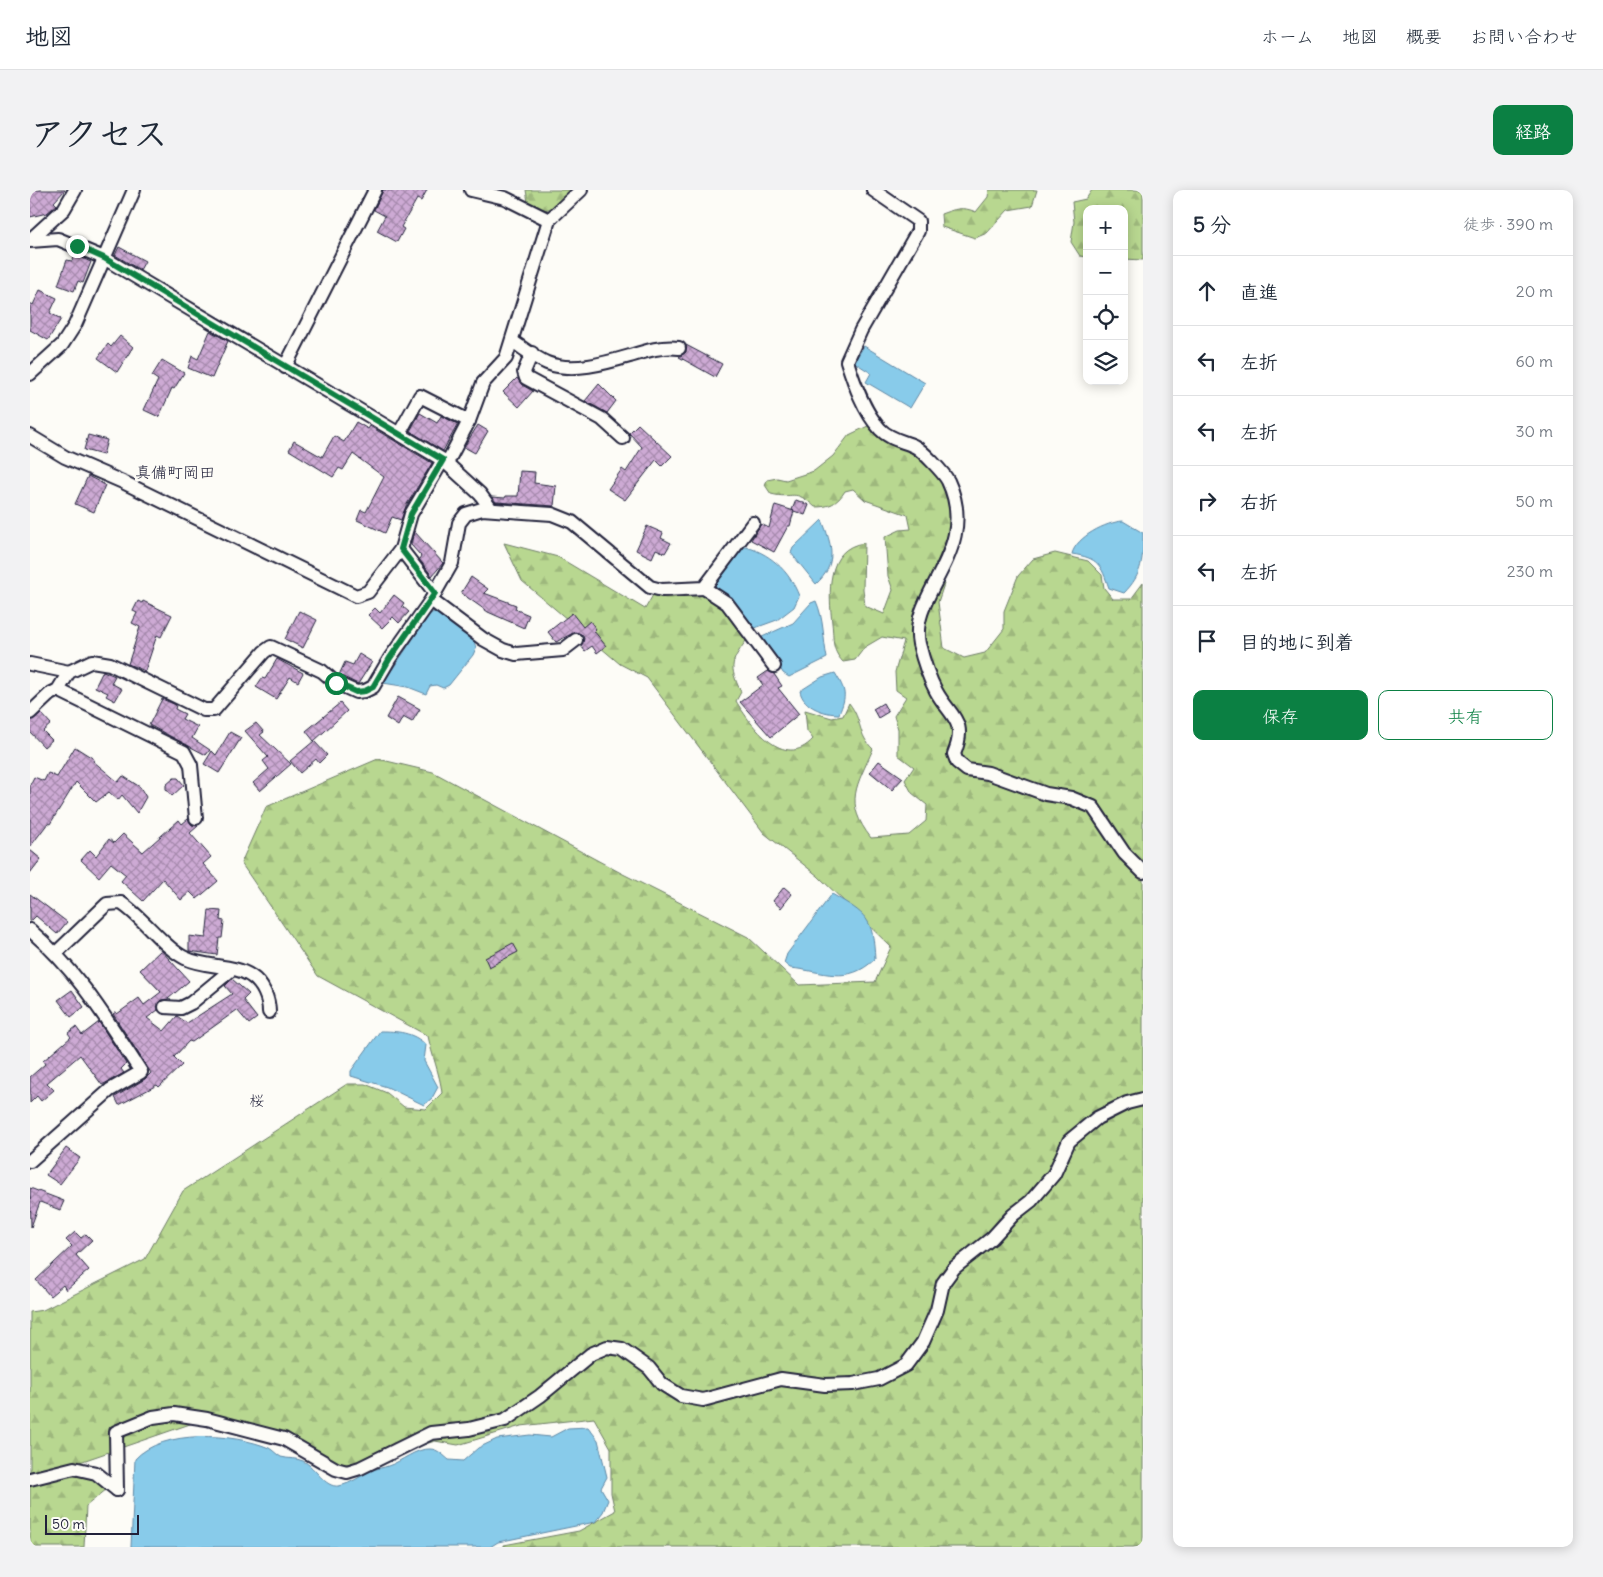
<!DOCTYPE html>
<html lang="ja">
<meta charset="utf-8">
<style>
:root{--surface:#fff;--page:#f2f2f3;--text:#1f2937;--muted:#747a83;--line:#e0e1e3;--accent:#0b8043}
body{margin:0;font-family:Delius,"Klee One",sans-serif;background:var(--page);color:var(--text)}
.controls{position:absolute;right:15px;top:15px;display:grid;overflow:hidden;border-radius:10px;box-shadow:0 2px 12px #0003}
.controls button{width:45px;height:45px;display:grid;place-items:center;padding:0;border:0;border-bottom:1px solid var(--line);background:var(--surface);color:var(--text);font:25px sans-serif}
.scale{position:absolute;left:15px;bottom:12px;width:94px;box-sizing:border-box;padding-left:5px;border:2px solid #22223b;border-top:0;font-size:14px;line-height:18px;white-space:nowrap;color:#22223b;-webkit-text-stroke:4px #fdfcf7;paint-order:stroke}
.stop{position:absolute;width:15px;height:15px;margin:-11px;border:4px solid #0b8043;border-radius:50%;background:#fff}
.stop.end{background:#0b8043;border-color:#fff;box-shadow:0 1px 5px #0008}
.list{margin:0;padding:0;list-style:none}
h2{display:flex;justify-content:space-between;align-items:center;height:65px;margin:0;padding:0 20px;font-size:21px}
h2 small{font-size:16px;font-weight:400;color:var(--muted)}
.list li{display:grid;grid-template-columns:32px 1fr auto;gap:15px;align-items:center;box-sizing:border-box;height:70px;padding:0 20px;border-top:1px solid var(--line)}
.list b{display:block;font-size:19px;white-space:nowrap}
.list em{font-size:16px;font-style:normal;color:var(--muted)}
.actions{display:flex;gap:10px;padding:15px 20px}
.actions a{flex:1;padding:11px 0;border:1px solid var(--accent);border-radius:10px;text-align:center;font-size:18px;color:var(--accent)}
.actions .main{background:var(--accent);color:#fff}
.icon{flex:none;width:28px;height:28px;fill:none;stroke:currentColor;stroke-width:2;stroke-linecap:round;stroke-linejoin:round}
.map{position:relative;flex:none;width:1113px;height:1357px;overflow:hidden;border-radius:10px}
header{display:flex;align-items:center;gap:30px;box-sizing:border-box;height:70px;padding:0 25px;background:var(--surface);border-bottom:1px solid var(--line)}
header strong{font-size:24px}
nav{display:flex;gap:28px;margin-inline-start:auto;font-size:18px}
.intro{display:flex;align-items:center;justify-content:space-between;box-sizing:border-box;height:120px;padding:0 30px}
h1{margin:0;font-size:35px}
.button{padding:12px 22px;border-radius:10px;background:var(--accent);color:#fff;font-size:18px;font-weight:700}
main{display:flex;gap:30px;padding:0 30px}
aside{flex:1;background:var(--surface);border-radius:10px;box-shadow:0 2px 12px #0003}
.map>svg:first-child{display:block}
</style>
<header>
<strong>地図</strong>
<nav><a>ホーム</a><a>地図</a><a>概要</a><a>お問い合わせ</a></nav>
</header>
<div class="intro"><h1>アクセス</h1><a class="button">経路</a></div>
<main>
<div class="map">
<svg width="1113" height="1357" viewBox="0 0 1113 1357">
<defs>
<pattern id="forest-firs" width="22" height="20" patternUnits="userSpaceOnUse" patternTransform="scale(1.25)"><rect width="22" height="20" fill="#b8d790"/><path d="M5 1l3.5 6h-7zM16 11l3.5 6h-7z" fill="#9eb87d"/></pattern>
<pattern id="building-cross-hatch" width="8" height="8" patternUnits="userSpaceOnUse" patternTransform="scale(1.25)"><rect width="8" height="8" fill="#cdaad4"/><path d="M0 0l8 8M0 8l8-8" fill="none" stroke="#a68aad"/></pattern>
</defs>
<rect width="100%" height="100%" fill="#fdfcf7"/>
<filter id="ink" filterUnits="userSpaceOnUse"><feTurbulence type="fractalNoise" baseFrequency=".02" numOctaves="2"/><feDisplacementMap in="SourceGraphic" scale="10" xChannelSelector="R" yChannelSelector="G"/><feConvolveMatrix kernelMatrix="1 2 1 2 8 2 1 2 1" color-interpolation-filters="sRGB"/></filter>
<g filter="url(#ink)">
<g fill="url(#forest-firs)" stroke="#6d7c66">
<path d="M 496,0 L 545,0 L 528,17 L 514,20 L 498,12 Z"/>
<path d="M 959,0 L 1007,0 L 1002,16 L 978,20 L 957,43 L 945,48 L 912,37 L 911,24 C 925,19 932,16 946,22 L 958,7 Z"/>
<path d="M 1062,0 L 1113,0 L 1113,70 L 1094,69 L 1094,19 L 1057,19 L 1057,67 L 1050,66 L 1041,52 L 1044,32 L 1042,12 L 1056,9 Z"/>
<path d="M 838,236 L 849,245 L 886,262 L 918,299 L 924,321 L 921,347 L 904,389 L 914,394 L 908,412 L 914,458 L 934,468 L 955,463 L 974,439 L 974,421 L 988,386 L 1003,369 L 1025,363 L 1058,371 L 1072,385 L 1074,398 L 1083,409 L 1101,409 L 1113,393 L 1113,1357 L 474,1357 L 474,1355 L 549,1341 L 585,1321 L 581,1303 L 581,1258 L 564,1228 L 491,1236 L 428,1255 L 405,1251 L 350,1268 L 304,1276 L 241,1251 L 163,1233 L 44,1274 L 0,1281 L 0,1122 L 13,1120 L 115,1069 L 153,1001 L 317,894 L 335,894 L 357,903 L 374,917 L 396,919 L 412,903 C 410,884 402,866 398,846 L 288,786 L 211,673 L 236,617 L 348,569 L 403,582 L 591,683 L 718,747 L 769,795 L 845,792 L 861,757 L 788,686 L 734,643 L 617,488 L 590,474 L 492,391 L 474,353 L 528,367 L 615,419 L 623,405 L 665,401 L 680,407 L 695,416 L 718,448 C 701,472 698,475 711,502 L 706,511 C 721,536 754,581 783,549 L 777,541 L 775,520 L 802,528 L 813,526 L 819,513 C 833,531 827,544 843,559 C 827,596 813,612 841,648 L 879,645 L 896,631 L 897,615 L 882,603 L 875,590 L 884,577 L 868,565 L 868,539 L 864,526 L 876,507 L 866,500 L 865,482 L 874,451 L 852,447 L 835,457 L 825,470 L 813,472 C 801,459 804,450 802,433 C 799,404 795,358 834,353 L 833,399 L 835,416 L 854,424 L 863,400 L 858,386 L 855,347 L 870,340 L 881,339 L 878,325 L 835,310 L 823,299 L 815,301 C 807,314 799,317 785,317 C 763,297 764,310 741,304 L 735,295 L 737,290 L 747,288 L 756,290 L 784,281 L 803,266 L 819,245 Z"/>
<path d="M 38,1286 L 59,1287 L 77,1299 L 56,1316 L 54,1357 L 0,1357 L 0,1296 Z"/>
</g>
<g fill="#88cbea" stroke="#5f87a4">
<path d="M 834,156 L 895,193 L 880,218 L 836,192 L 841,183 L 824,172 Z"/>
<path d="M 792,330 C 802,355 808,374 786,394 L 761,363 L 763,358 Z"/>
<path d="M 1093,331 L 1113,343 C 1113,368 1113,384 1094,403 L 1079,398 C 1071,375 1069,368 1042,364 C 1046,347 1076,332 1093,331 Z"/>
<path d="M 712,356 C 739,362 759,380 769,406 L 764,417 L 747,430 L 725,438 L 699,407 L 682,395 Z"/>
<path d="M 786,411 C 794,429 793,449 797,468 L 759,487 L 753,483 L 732,447 L 763,433 L 781,413 Z"/>
<path d="M 406,421 L 443,448 L 446,458 L 443,465 L 419,495 L 413,498 L 406,495 L 400,496 L 396,504 L 378,497 L 353,493 L 400,424 Z"/>
<path d="M 805,483 C 816,501 817,505 809,524 C 794,524 773,517 770,501 L 792,487 Z"/>
<path d="M 802,704 C 837,725 843,727 845,769 C 817,796 794,781 760,778 L 754,773 L 757,764 Z"/>
<path d="M 350,841 C 367,841 383,842 396,855 L 394,871 L 408,897 L 402,908 L 394,915 L 357,897 L 321,886 L 321,881 Z"/>
<path d="M 558,1237 L 568,1250 L 577,1287 L 571,1298 L 578,1310 L 573,1322 L 565,1332 L 468,1352 L 460,1357 L 101,1357 L 105,1269 C 132,1239 204,1243 239,1258 C 243,1260 247,1265 251,1267 C 258,1269 267,1268 273,1271 C 286,1277 294,1298 309,1296 C 323,1293 331,1285 343,1280 C 348,1278 353,1278 358,1276 C 371,1272 386,1258 400,1259 C 408,1259 414,1266 419,1270 L 433,1271 L 448,1258 L 467,1249 L 500,1245 L 521,1247 L 538,1238 Z"/>
</g>
<g fill="url(#building-cross-hatch)" stroke="#22223b">
<path d="M 0,0 L 35,0 L 24,12 L 27,15 L 17,23 L 0,27 Z"/>
<path d="M 353,0 L 397,0 L 391,11 L 387,9 L 371,37 L 374,39 L 367,52 L 347,41 L 355,26 L 344,20 Z"/>
<path d="M 89,57 L 115,71 L 110,80 L 85,65 Z"/>
<path d="M 45,65 L 61,72 L 53,93 L 48,91 L 44,101 L 28,95 L 37,70 L 42,71 Z"/>
<path d="M 10,100 L 27,108 L 20,123 L 31,129 L 18,150 L 0,140 L 0,113 L 3,115 Z"/>
<path d="M 180,141 L 198,151 L 182,188 L 158,178 L 162,166 L 168,169 Z"/>
<path d="M 90,146 L 103,157 L 87,182 L 68,168 L 78,154 L 81,157 Z"/>
<path d="M 656,155 L 692,174 L 685,187 L 649,167 L 656,162 Z"/>
<path d="M 132,170 L 154,183 L 144,199 L 142,198 L 129,227 L 114,220 L 128,190 L 122,186 Z"/>
<path d="M 487,188 L 492,195 L 503,201 L 489,217 L 473,202 Z"/>
<path d="M 569,194 L 586,211 L 577,223 L 555,211 Z"/>
<path d="M 390,223 L 407,233 L 411,226 L 428,234 L 413,261 L 380,241 Z"/>
<path d="M 326,232 L 338,239 L 340,236 L 343,238 L 402,273 L 376,316 L 371,330 L 362,327 L 355,343 L 327,330 L 331,320 L 336,322 L 354,287 L 323,264 L 313,280 L 309,278 L 303,287 L 259,260 L 264,251 L 292,267 L 304,246 L 314,252 Z"/>
<path d="M 608,234 L 642,266 L 632,276 L 626,270 L 595,310 L 578,299 L 592,279 L 596,282 L 612,257 L 599,243 Z"/>
<path d="M 448,235 L 458,241 L 445,263 L 434,257 Z"/>
<path d="M 58,245 L 77,250 L 73,265 L 54,260 Z"/>
<path d="M 490,281 L 505,282 L 504,293 L 526,296 L 524,316 L 466,312 L 462,307 L 475,308 L 476,306 L 488,306 Z"/>
<path d="M 58,286 L 75,295 L 64,322 L 45,314 Z"/>
<path d="M 766,310 L 779,315 L 775,325 L 764,321 L 760,336 L 758,336 L 744,362 L 721,350 L 731,334 L 739,338 L 745,315 L 764,321 L 762,320 Z"/>
<path d="M 617,336 L 633,343 L 631,348 L 641,353 L 635,363 L 626,359 L 622,368 L 606,360 Z"/>
<path d="M 384,341 L 413,373 L 402,386 L 389,369 L 391,366 L 381,355 Z"/>
<path d="M 441,387 L 458,399 L 454,403 L 486,415 L 485,419 L 499,425 L 494,438 L 458,422 L 431,403 Z"/>
<path d="M 364,405 L 374,413 L 372,416 L 379,422 L 369,433 L 363,427 L 352,438 L 338,425 L 345,418 L 350,423 Z"/>
<path d="M 108,411 L 112,413 L 113,411 L 142,425 L 131,447 L 127,445 L 115,481 L 98,474 L 110,437 L 102,433 L 107,423 L 103,421 Z"/>
<path d="M 269,421 L 287,430 L 273,458 L 255,449 Z"/>
<path d="M 542,423 L 553,437 L 560,431 L 566,439 L 564,441 L 576,456 L 567,463 L 562,456 L 555,461 L 551,456 L 554,449 L 553,445 L 545,442 L 526,452 L 518,442 Z"/>
<path d="M 329,464 L 342,472 L 328,494 L 309,485 L 315,472 L 323,475 Z"/>
<path d="M 247,469 L 273,483 L 268,492 L 260,487 L 246,509 L 226,497 L 232,488 L 235,489 Z"/>
<path d="M 73,481 L 85,486 L 81,493 L 92,499 L 85,511 L 76,506 L 78,503 L 65,497 Z"/>
<path d="M 738,481 L 744,484 L 752,496 L 748,498 L 769,524 L 741,547 L 710,512 L 733,495 L 728,488 Z"/>
<path d="M 368,507 L 390,519 L 382,532 L 373,527 L 368,536 L 356,528 Z"/>
<path d="M 132,509 L 146,515 L 145,519 L 155,524 L 152,529 L 168,537 L 162,548 L 180,560 L 176,565 L 119,535 Z"/>
<path d="M 310,513 L 317,521 L 284,551 L 276,541 Z"/>
<path d="M 853,513 L 858,522 L 848,528 L 843,519 Z"/>
<path d="M 11,523 L 21,534 L 13,541 L 22,550 L 14,557 L 0,542 L 0,531 Z"/>
<path d="M 226,533 L 234,542 L 230,545 L 261,574 L 230,601 L 223,593 L 239,579 L 233,571 L 238,567 L 215,541 Z"/>
<path d="M 200,542 L 211,548 L 189,583 L 174,574 L 182,561 L 186,565 Z"/>
<path d="M 284,551 L 297,565 L 289,573 L 286,569 L 270,583 L 260,571 Z"/>
<path d="M 45,557 L 64,569 L 63,571 L 88,592 L 93,586 L 110,597 L 116,607 L 107,623 L 92,605 L 88,610 L 79,602 L 66,612 L 46,592 L 20,634 L 18,633 L 0,657 L 0,595 L 4,587 L 14,591 L 18,583 L 27,587 Z"/>
<path d="M 849,571 L 873,588 L 862,600 L 840,582 Z"/>
<path d="M 144,588 L 148,588 L 154,595 L 142,606 L 136,599 L 136,595 Z"/>
<path d="M 158,629 L 162,635 L 168,636 L 160,643 L 181,667 L 173,674 L 188,691 L 167,709 L 160,702 L 151,710 L 133,689 L 113,711 L 91,691 L 96,685 L 81,673 L 69,687 L 51,670 L 60,660 L 66,666 L 79,649 L 84,653 L 93,644 L 113,662 L 149,630 L 152,634 Z"/>
<path d="M 0,660 L 11,669 L 0,683 Z"/>
<path d="M 754,697 L 762,704 L 751,718 L 743,711 Z"/>
<path d="M 0,704 L 37,732 L 27,744 L 6,726 L 0,732 Z"/>
<path d="M 179,720 L 191,721 L 190,730 L 194,731 L 192,748 L 189,748 L 187,765 L 159,761 L 159,746 L 176,748 Z"/>
<path d="M 483,753 L 488,762 L 459,777 L 455,768 Z"/>
<path d="M 131,760 L 159,791 L 138,809 L 131,810 L 128,813 L 128,820 L 117,828 L 134,841 L 147,826 L 157,833 L 202,804 L 195,796 L 202,789 L 219,804 L 213,810 L 227,828 L 219,834 L 207,820 L 162,852 L 159,851 L 144,867 L 152,875 L 129,897 L 127,895 L 89,915 L 85,907 L 115,889 L 121,883 L 83,824 L 86,822 L 87,824 L 109,808 L 114,815 L 131,802 L 110,780 Z"/>
<path d="M 42,800 L 54,817 L 41,827 L 28,810 Z"/>
<path d="M 69,832 L 96,874 L 91,879 L 94,883 L 72,895 L 50,865 L 17,893 L 24,900 L 11,911 L 7,906 L 0,913 L 0,887 L 15,874 L 13,871 L 41,847 L 38,843 L 46,837 L 52,845 Z"/>
<path d="M 36,958 L 50,968 L 30,994 L 16,985 Z"/>
<path d="M 0,998 L 34,1011 L 30,1020 L 10,1012 L 1,1037 Z"/>
<path d="M 45,1042 L 51,1048 L 56,1044 L 62,1050 L 46,1065 L 59,1080 L 36,1100 L 33,1095 L 20,1106 L 6,1090 L 42,1056 L 36,1050 Z"/>
</g>
<g fill="none" stroke-linecap="round" stroke-linejoin="round">
<defs>
<g id="minor">
<path d="M 441,0 L 475,8 L 519,30"/>
<path d="M 843,0 L 888,31 L 888,41 L 831,140 L 817,171 C 824,193 834,222 850,239 C 859,249 873,251 884,256 C 892,260 914,283 918,291 C 951,361 878,403 889,454 C 893,470 898,486 906,501 C 920,527 938,530 924,564 L 927,572 L 937,580 L 958,583 L 1016,604 L 1041,608 L 1063,617 L 1094,663 L 1113,682"/>
<path d="M 0,50 L 34,19 L 45,0"/>
<path d="M 0,51 L 28,49 L 74,68 L 413,270 L 450,304 L 461,319"/>
<path d="M 482,151 C 493,158 505,168 517,173 C 542,183 576,173 600,166 C 616,161 631,156 649,158"/>
<path d="M 502,163 L 494,182 L 496,188 L 572,229 L 593,248"/>
<path d="M 255,177 L 345,0"/>
<path d="M 0,184 L 32,155 L 45,135 L 104,0"/>
<path d="M 369,244 L 390,206 L 439,231"/>
<path d="M 0,246 L 35,267 L 95,293 L 326,406 L 338,402 L 371,359"/>
<path d="M 417,273 L 439,231 L 453,193 L 476,168 L 519,30 L 551,0"/>
<path d="M 674,398 L 697,413 L 744,476"/>
<path d="M 405,403 L 371,359 L 381,324 L 413,270"/>
<path d="M 401,410 L 453,449 L 473,460 L 486,464 L 533,460 L 546,450"/>
<path d="M 0,474 L 39,482"/>
<path d="M 28,500 L 154,562 L 161,575 L 166,628"/>
<path d="M 0,523 L 20,504 L 28,500 L 39,482 L 62,471 L 80,474 L 174,520 L 184,520 L 234,462 L 241,457 L 292,481 L 306,493 L 326,502 L 335,501 L 343,497 L 360,468 L 401,410 L 422,373 L 429,333 L 436,324 L 452,319 L 522,324 L 542,332 L 620,397 L 632,400 L 674,398 L 723,333"/>
<path d="M 0,740 C 48,781 77,830 111,882 L 80,900 L 0,971"/>
<path d="M 26,763 L 77,714 L 91,713 C 113,727 134,758 155,768 C 175,778 204,774 221,786 C 233,794 239,809 239,822"/>
<path d="M 135,817 L 151,818 L 161,813 L 201,780"/>
<path d="M 0,1289 L 44,1278 L 66,1283 L 87,1300"/>
<path d="M 87,1300 L 86,1242 L 123,1227 L 144,1224 L 177,1229 L 254,1249 L 306,1279 L 317,1282 L 330,1278 L 401,1243 L 439,1239 L 475,1230 L 510,1206 L 561,1164 L 577,1157 L 592,1159 L 619,1178 L 632,1194 L 651,1206 L 673,1210 L 751,1189 L 795,1195 L 823,1194 L 849,1189 L 876,1175 L 893,1152 L 907,1120 L 913,1093 L 924,1078 L 962,1048 L 983,1025 L 1001,1011 L 1024,984 L 1039,951 L 1067,928 L 1097,913 L 1113,909"/>
</g>
</defs>
<use href="#minor" stroke="#22223b" stroke-width="16"/>
<use href="#minor" stroke="#fdfcf7" stroke-width="12"/>
</g>
</g>
<g fill="none" stroke-linecap="round" stroke-linejoin="round" filter="url(#ink)">
<path stroke="#0b8043" stroke-width="6" d="M 47,56 L 74,68 L 413,270 L 381,324 L 371,359 L 405,403 L 360,468 L 343,497 L 335,501 L 326,502 L 306,493"/>
</g>
<g text-anchor="middle" stroke-width="5" stroke-linejoin="round" paint-order="stroke">
<g font-size="15" fill="#22223b" stroke="#fdfcf7">
<text x="227" y="916">桜</text>
</g>
<g font-size="16" fill="#22223b" stroke="#fdfcf7">
<text x="145" y="288">真備町岡田</text>
</g>
</g>
</svg>
<div class="controls">
<button>+</button>
<button>−</button>
<button><svg class="icon" aria-label="locate" viewBox="0 0 24 24"><circle cx="12" cy="12" r="6"/><path d="M12 2v4M12 18v4M2 12h4M18 12h4"/></svg></button>
<button><svg class="icon" aria-label="layers" viewBox="0 0 24 24"><path d="M12 4l9 5-9 5-9-5zM3 14l9 5 9-5"/></svg></button>
</div>
<div class="scale">50 m</div>
<div class="stop" style="left:306px;top:493px"></div>
<div class="stop end" style="left:47px;top:56px"></div>
</div>
<aside>
<h2>5 分<small>徒歩 · 390 m</small></h2>
<ul class="list">
<li><svg class="icon" aria-label="ahead" viewBox="0 0 24 24"><path d="M12 20V5M6 11l6-6 6 6"/></svg><div><b>直進</b></div><em>20 m</em></li>
<li><svg class="icon" aria-label="left" viewBox="0 0 24 24"><path d="M17 20v-9H6M10 6l-5 5 5 5"/></svg><div><b>左折</b></div><em>60 m</em></li>
<li><svg class="icon" aria-label="left" viewBox="0 0 24 24"><path d="M17 20v-9H6M10 6l-5 5 5 5"/></svg><div><b>左折</b></div><em>30 m</em></li>
<li><svg class="icon" aria-label="right" viewBox="0 0 24 24"><path d="M7 20v-9h11M14 6l5 5-5 5"/></svg><div><b>右折</b></div><em>50 m</em></li>
<li><svg class="icon" aria-label="left" viewBox="0 0 24 24"><path d="M17 20v-9H6M10 6l-5 5 5 5"/></svg><div><b>左折</b></div><em>230 m</em></li>
<li><svg class="icon" aria-label="arrive" viewBox="0 0 24 24"><path d="M6 21V4h12l-3 4 3 4H6"/></svg><div><b>目的地に到着</b></div></li>
</ul>
<div class="actions"><a class="main">保存</a><a>共有</a></div>
</aside>
</main>
